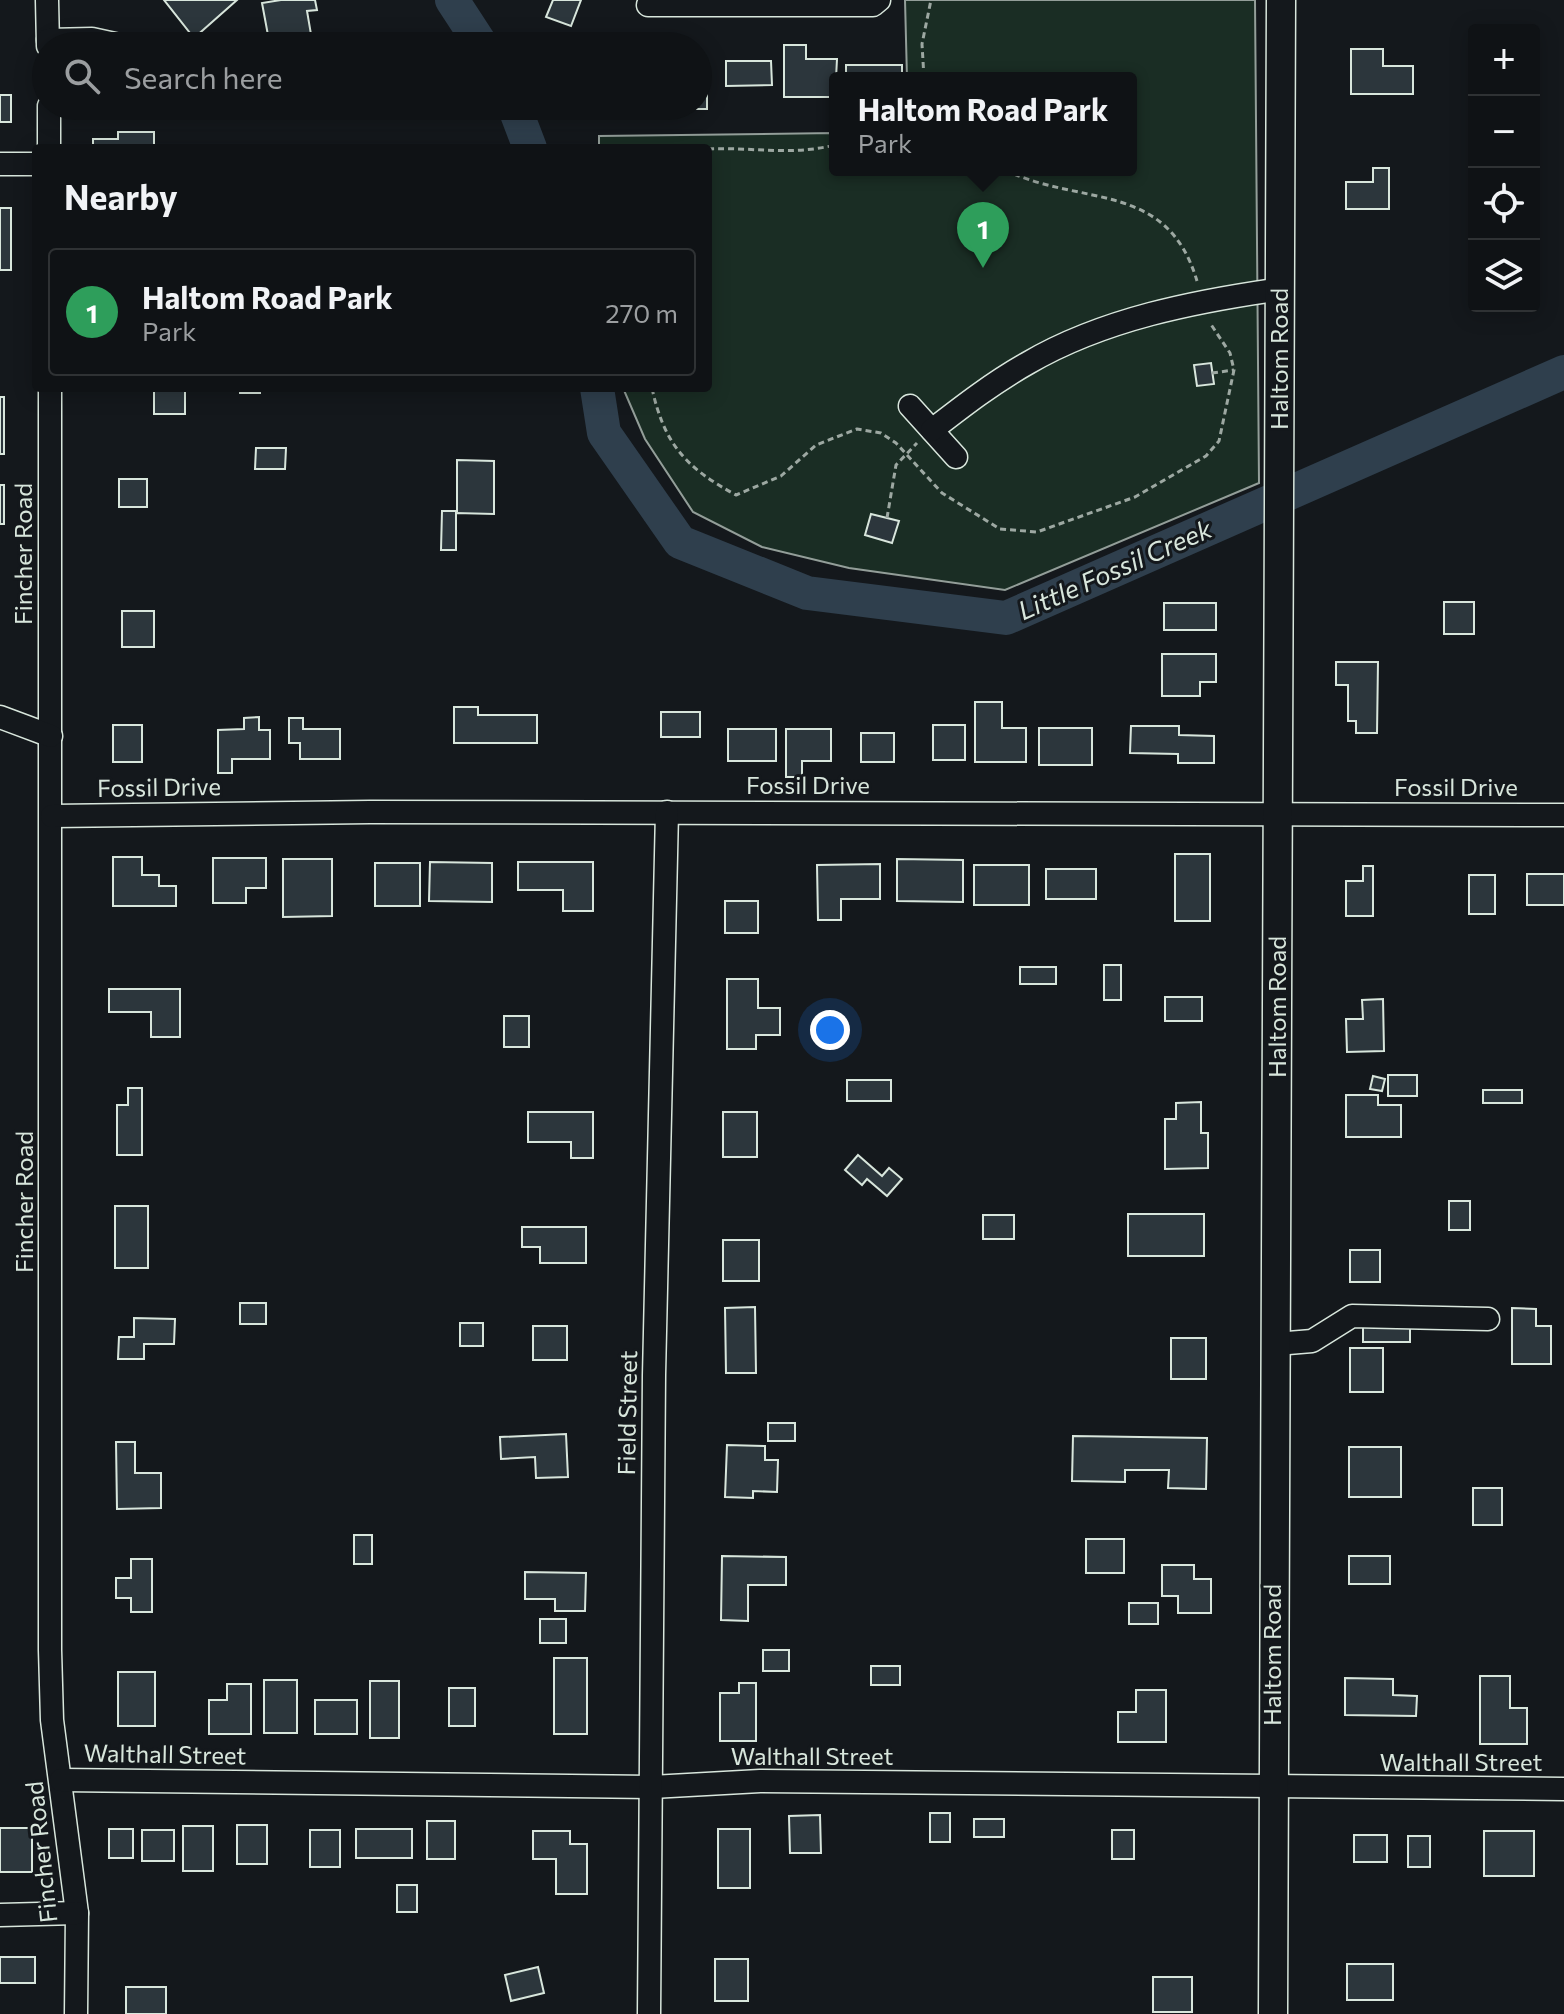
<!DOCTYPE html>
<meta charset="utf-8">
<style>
:root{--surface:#0f1215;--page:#1d2022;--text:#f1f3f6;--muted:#9b9ea0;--line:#2f3234;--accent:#ffb74d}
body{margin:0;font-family:Commissioner,sans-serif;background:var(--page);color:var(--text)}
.controls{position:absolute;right:24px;top:24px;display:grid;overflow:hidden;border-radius:8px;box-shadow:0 4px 20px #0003}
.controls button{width:72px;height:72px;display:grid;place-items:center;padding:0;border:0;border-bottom:2px solid var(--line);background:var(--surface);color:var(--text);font:40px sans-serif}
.you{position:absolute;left:830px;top:1030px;width:28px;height:28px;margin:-20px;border:6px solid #fff;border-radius:50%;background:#1a73e8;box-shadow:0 0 0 12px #1a73e833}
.badge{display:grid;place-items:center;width:52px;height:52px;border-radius:50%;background:var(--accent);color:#fff;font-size:26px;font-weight:700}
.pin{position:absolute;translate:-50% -66px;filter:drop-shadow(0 2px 4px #0008)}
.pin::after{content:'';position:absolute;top:42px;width:28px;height:24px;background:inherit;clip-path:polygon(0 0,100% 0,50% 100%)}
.popup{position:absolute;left:829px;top:72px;width:308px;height:104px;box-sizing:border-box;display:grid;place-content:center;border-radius:8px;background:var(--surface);filter:drop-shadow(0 2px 6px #0005);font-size:26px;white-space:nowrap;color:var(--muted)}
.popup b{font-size:30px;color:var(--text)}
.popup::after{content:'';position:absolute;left:50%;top:100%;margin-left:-16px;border:16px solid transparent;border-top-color:var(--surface)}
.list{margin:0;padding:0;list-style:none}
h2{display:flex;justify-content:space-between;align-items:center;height:104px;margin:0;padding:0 32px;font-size:34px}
h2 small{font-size:26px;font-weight:400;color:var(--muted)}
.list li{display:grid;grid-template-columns:52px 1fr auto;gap:24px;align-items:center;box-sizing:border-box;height:128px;margin:0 16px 16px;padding:0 16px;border:2px solid var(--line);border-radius:8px}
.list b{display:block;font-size:30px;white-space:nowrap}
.list p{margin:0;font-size:26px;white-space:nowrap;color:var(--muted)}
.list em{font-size:26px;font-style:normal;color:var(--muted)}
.icon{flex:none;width:44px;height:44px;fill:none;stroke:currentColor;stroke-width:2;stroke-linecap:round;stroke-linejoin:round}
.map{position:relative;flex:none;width:1564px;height:2014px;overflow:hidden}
.search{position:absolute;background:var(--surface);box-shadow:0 4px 20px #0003;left:32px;top:32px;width:680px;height:88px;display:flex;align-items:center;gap:20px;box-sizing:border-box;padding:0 28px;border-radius:44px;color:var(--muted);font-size:30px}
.panel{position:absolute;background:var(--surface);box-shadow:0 4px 20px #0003;left:32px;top:144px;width:680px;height:248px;border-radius:8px}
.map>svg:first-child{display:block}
</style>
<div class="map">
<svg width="1564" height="2014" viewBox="0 0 1564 2014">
<rect width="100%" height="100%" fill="#14181c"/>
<path fill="#1a2d24" stroke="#939e99" stroke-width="2" d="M 905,0 L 1255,0 L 1259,483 L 1005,590 L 849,568 L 762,547 L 693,512 L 645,439 L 623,388 L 708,388 L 708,148 L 599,148 L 599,136 L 835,133 L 835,170 L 1131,170 L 1131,78 L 907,78 Z"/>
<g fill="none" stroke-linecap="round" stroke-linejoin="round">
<g stroke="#2f3f4d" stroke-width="34">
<path d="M 452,0 L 482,46"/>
<path d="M 514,106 L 530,148"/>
<path d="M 597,388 L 604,433 L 680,542 L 807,593 L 1006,618 L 1564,372"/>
</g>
</g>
<g fill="#2c363c" stroke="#d8e6dc" stroke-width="2">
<path d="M 164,0 L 237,0 L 194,38 Z"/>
<path d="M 281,0 L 315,0 L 317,10 L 307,11 L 313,46 L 270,46 L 262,3 Z"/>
<path d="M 553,0 L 581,0 L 571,26 L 546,17 Z"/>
<path d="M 784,45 L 806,45 L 806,59 L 837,59 L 835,97 L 784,97 Z"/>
<path d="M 1351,49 L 1383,49 L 1383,66 L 1413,66 L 1413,94 L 1351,94 Z"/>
<path d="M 726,61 L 771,61 L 772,85 L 726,86 Z"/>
<rect x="846" y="65" width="56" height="13"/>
<path d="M 698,76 L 707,76 L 707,109 L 654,109 L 654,106 L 698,106 Z"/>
<rect x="0" y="95" width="11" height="27"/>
<path d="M 609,106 L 634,106 L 633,112 Z"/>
<path d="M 118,132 L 154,132 L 154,148 L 93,148 L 93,139 L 118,139 Z"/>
<path d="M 1373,168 L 1389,168 L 1389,209 L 1346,209 L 1346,182 L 1373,182 Z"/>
<rect x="0" y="208" width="11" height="62"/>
<path d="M 1211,363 L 1214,384 L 1197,386 L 1194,365 Z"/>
<rect x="154" y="388" width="31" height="26"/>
<rect x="240" y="388" width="20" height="5"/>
<rect x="0" y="397" width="4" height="57"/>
<path d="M 256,448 L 286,448 L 285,469 L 255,469 Z"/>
<path d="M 457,460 L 494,461 L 494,514 L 456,513 L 456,550 L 441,550 L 442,511 L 457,511 Z"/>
<rect x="119" y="479" width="28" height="28"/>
<rect x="0" y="485" width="4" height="39"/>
<path d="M 871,514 L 899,521 L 892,543 L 865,535 Z"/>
<rect x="1444" y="602" width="30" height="32"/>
<rect x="1164" y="603" width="52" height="27"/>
<rect x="122" y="611" width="32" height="36"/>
<path d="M 1162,654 L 1216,654 L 1216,682 L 1200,682 L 1200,696 L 1162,696 Z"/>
<path d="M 1336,662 L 1378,662 L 1377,733 L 1356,733 L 1356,721 L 1348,721 L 1348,685 L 1336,685 Z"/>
<path d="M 975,702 L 1002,702 L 1002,728 L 1026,728 L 1026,762 L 975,762 Z"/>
<path d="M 454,707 L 478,707 L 478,715 L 537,715 L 537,743 L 454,743 Z"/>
<rect x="661" y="712" width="39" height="25"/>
<path d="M 259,717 L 259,730 L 270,730 L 270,759 L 232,759 L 232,773 L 218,773 L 218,730 L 244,729 L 244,718 Z"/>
<path d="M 289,718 L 303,718 L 303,729 L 340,729 L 340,759 L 300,759 L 300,743 L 289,743 Z"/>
<rect x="113" y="725" width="29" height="37"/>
<rect x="933" y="725" width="32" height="35"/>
<path d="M 1131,726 L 1179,726 L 1179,735 L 1214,736 L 1214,763 L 1178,763 L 1178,754 L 1130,753 Z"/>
<rect x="1039" y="728" width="53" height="37"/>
<rect x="728" y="729" width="48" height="32"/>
<path d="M 786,729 L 831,729 L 831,761 L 802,761 L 802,777 L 786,777 Z"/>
<rect x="861" y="733" width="33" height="29"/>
<rect x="1175" y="854" width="35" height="67"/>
<path d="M 113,857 L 142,857 L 142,875 L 159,875 L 159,886 L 176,886 L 176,906 L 113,906 Z"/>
<path d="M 213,858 L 266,858 L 266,888 L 246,888 L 246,903 L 213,903 Z"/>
<path d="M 283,859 L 332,859 L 332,916 L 283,917 Z"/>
<path d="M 897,859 L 963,860 L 963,902 L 897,901 Z"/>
<path d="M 430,862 L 492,863 L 492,902 L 429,901 Z"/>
<path d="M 518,862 L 593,862 L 593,911 L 563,911 L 563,890 L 518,890 Z"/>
<rect x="375" y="863" width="45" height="43"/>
<path d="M 880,864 L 880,899 L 841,899 L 841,920 L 818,920 L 817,865 Z"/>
<rect x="974" y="865" width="55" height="40"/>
<path d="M 1363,866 L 1373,866 L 1373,916 L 1346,916 L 1346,881 L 1363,881 Z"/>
<rect x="1046" y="869" width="50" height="30"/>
<rect x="1527" y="874" width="37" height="31"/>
<rect x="1469" y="875" width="26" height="39"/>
<rect x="725" y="901" width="33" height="32"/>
<rect x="1104" y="965" width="17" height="35"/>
<rect x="1020" y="967" width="36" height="17"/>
<path d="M 727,979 L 758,979 L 758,1008 L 780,1008 L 780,1035 L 756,1035 L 756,1049 L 727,1049 Z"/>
<path d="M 109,989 L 180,989 L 180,1037 L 151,1037 L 151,1012 L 109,1012 Z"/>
<rect x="1165" y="997" width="37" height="24"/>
<path d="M 1383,999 L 1384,1051 L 1347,1052 L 1346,1019 L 1363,1019 L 1362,1000 Z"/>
<rect x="504" y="1016" width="25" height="31"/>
<rect x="1388" y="1075" width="29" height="21"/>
<path d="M 1373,1076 L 1385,1079 L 1382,1091 L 1370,1089 Z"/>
<rect x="847" y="1080" width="44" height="21"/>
<path d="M 128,1088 L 142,1088 L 142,1155 L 117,1155 L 117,1105 L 128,1105 Z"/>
<rect x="1483" y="1090" width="39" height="13"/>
<path d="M 1346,1095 L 1378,1095 L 1378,1105 L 1401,1105 L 1401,1137 L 1346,1137 Z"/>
<path d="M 1201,1102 L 1201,1133 L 1208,1133 L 1208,1168 L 1165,1169 L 1165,1119 L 1176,1119 L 1176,1103 Z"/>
<path d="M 528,1112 L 593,1112 L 593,1158 L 571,1158 L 571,1142 L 528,1142 Z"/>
<rect x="723" y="1112" width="34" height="45"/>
<path d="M 858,1155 L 882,1176 L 889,1168 L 902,1179 L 887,1196 L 867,1179 L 862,1185 L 845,1170 Z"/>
<rect x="1449" y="1201" width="21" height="29"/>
<rect x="115" y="1206" width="33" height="62"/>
<rect x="1128" y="1214" width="76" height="42"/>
<rect x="983" y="1215" width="31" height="24"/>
<path d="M 522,1227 L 586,1227 L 586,1263 L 540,1263 L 540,1247 L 522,1247 Z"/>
<rect x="723" y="1240" width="36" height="41"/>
<rect x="1350" y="1250" width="30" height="32"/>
<rect x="240" y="1303" width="26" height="21"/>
<path d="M 755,1307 L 756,1373 L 726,1373 L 725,1308 Z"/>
<path d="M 1512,1308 L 1536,1309 L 1536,1326 L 1551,1326 L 1551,1364 L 1512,1364 Z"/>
<path d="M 134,1318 L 175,1319 L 174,1344 L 144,1344 L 144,1359 L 118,1359 L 119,1337 L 134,1337 Z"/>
<rect x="1363" y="1321" width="47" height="21"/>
<rect x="460" y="1323" width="23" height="23"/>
<rect x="533" y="1326" width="34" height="34"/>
<rect x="1171" y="1338" width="35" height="41"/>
<rect x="1350" y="1348" width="33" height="44"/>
<rect x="768" y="1423" width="27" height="18"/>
<path d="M 566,1434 L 568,1477 L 536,1478 L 535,1457 L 501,1459 L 500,1437 Z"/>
<path d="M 1073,1436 L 1207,1438 L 1206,1489 L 1168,1488 L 1169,1470 L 1125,1470 L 1125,1482 L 1072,1481 Z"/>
<path d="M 116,1442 L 135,1442 L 135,1473 L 161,1473 L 161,1508 L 117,1509 Z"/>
<path d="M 727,1445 L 765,1446 L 765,1460 L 778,1460 L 777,1492 L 753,1491 L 753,1498 L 725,1497 Z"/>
<rect x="1349" y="1447" width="52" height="50"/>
<rect x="1473" y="1488" width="29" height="37"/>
<rect x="354" y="1535" width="18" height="29"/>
<rect x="1086" y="1539" width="38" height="34"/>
<path d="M 722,1556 L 786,1557 L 786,1585 L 748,1585 L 748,1621 L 721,1620 Z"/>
<rect x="1349" y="1556" width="41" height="28"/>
<path d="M 131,1559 L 152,1559 L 152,1612 L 131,1612 L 131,1598 L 116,1598 L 116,1578 L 131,1578 Z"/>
<path d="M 1162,1565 L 1194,1565 L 1194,1579 L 1211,1579 L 1211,1613 L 1178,1613 L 1178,1596 L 1162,1596 Z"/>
<path d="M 525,1572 L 586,1573 L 585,1611 L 555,1611 L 555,1599 L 525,1599 Z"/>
<rect x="1129" y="1603" width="29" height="21"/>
<rect x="540" y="1619" width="26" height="24"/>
<rect x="763" y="1650" width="26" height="21"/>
<rect x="554" y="1658" width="33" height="76"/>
<rect x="871" y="1666" width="29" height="19"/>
<rect x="118" y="1672" width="37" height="54"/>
<path d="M 1480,1676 L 1510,1676 L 1510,1708 L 1527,1708 L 1527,1744 L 1480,1744 Z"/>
<path d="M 1345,1678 L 1393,1679 L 1393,1695 L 1417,1696 L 1416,1716 L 1345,1715 Z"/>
<rect x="264" y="1680" width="33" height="53"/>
<rect x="370" y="1681" width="29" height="57"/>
<path d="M 739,1683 L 756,1683 L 756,1741 L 720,1741 L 720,1693 L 739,1693 Z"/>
<path d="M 227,1684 L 251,1684 L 251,1734 L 209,1734 L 209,1700 L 227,1700 Z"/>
<rect x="449" y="1688" width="26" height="38"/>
<path d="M 1136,1690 L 1166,1690 L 1166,1742 L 1118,1742 L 1118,1712 L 1136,1712 Z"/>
<rect x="315" y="1700" width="42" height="34"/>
<rect x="930" y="1813" width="20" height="29"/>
<path d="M 820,1815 L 821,1853 L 790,1853 L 789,1816 Z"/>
<rect x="974" y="1819" width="30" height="18"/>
<rect x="427" y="1821" width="28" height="38"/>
<rect x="237" y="1825" width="30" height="39"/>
<rect x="183" y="1826" width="30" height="45"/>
<rect x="0" y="1828" width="32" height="44"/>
<rect x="109" y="1829" width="24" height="29"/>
<rect x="356" y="1829" width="56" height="29"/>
<rect x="718" y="1829" width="32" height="59"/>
<rect x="142" y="1830" width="32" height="31"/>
<rect x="310" y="1830" width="30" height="37"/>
<rect x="1112" y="1830" width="22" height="29"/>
<path d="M 533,1831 L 570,1831 L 570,1844 L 587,1844 L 587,1894 L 556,1894 L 556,1859 L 533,1859 Z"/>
<rect x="1484" y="1831" width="50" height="45"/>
<rect x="1354" y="1835" width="33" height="27"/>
<rect x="1408" y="1836" width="22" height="31"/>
<rect x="397" y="1885" width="20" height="27"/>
<rect x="0" y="1957" width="35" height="26"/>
<rect x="715" y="1959" width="33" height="42"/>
<rect x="1347" y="1964" width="46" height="36"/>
<path d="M 538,1967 L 544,1993 L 511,2001 L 505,1975 Z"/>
<rect x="1153" y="1977" width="39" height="35"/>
<rect x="126" y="1987" width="40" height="27"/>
</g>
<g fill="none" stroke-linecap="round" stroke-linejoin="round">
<defs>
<g id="minor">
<path d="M 47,0 L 48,46"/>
<path d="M 648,5 L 873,5 L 879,0"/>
<path d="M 48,40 L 92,39 L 124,46 L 240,46"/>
<path d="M 49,106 L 49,148"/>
<path d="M 0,164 L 36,164"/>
<path d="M 50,388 L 50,1650 L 52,1720 L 77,1913 L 76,2014"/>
<path d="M 910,406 L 956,457"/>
<path d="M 932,430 C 963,406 994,382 1028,363 C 1103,319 1196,301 1281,289"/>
<path d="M 0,717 L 51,736"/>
<path d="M 52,816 L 370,812 L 1564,815"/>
<path d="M 1276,1344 L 1312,1341 L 1352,1316 L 1488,1319"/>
<path d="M 61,1780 L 652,1787 L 760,1781 L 1564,1789"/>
<path d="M 0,1915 L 77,1913"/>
<path d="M 649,2014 L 654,1375 L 667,812"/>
</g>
<path id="major" d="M 1273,2014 L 1281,0"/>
</defs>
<use href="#minor" stroke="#d8e6dc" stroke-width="25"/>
<use href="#major" stroke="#d8e6dc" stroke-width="31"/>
<g stroke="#9da8a2" stroke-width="3" stroke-dasharray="6 4" stroke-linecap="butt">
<path d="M 924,78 L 922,44 L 931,0"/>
<path d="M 708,149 C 754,147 790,156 835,145"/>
<path d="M 1005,170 C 1082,207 1167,180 1197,281"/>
<path d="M 1212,373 L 1234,370"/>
<path d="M 652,388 C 664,444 686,468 736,495 L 781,476 L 816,445 L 857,429 L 881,433 L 896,443 L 942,493 L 1000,529 L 1037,532 L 1135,497 L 1206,456 L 1219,441 L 1234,370 L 1230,353 L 1210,323"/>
<path d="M 887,518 L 896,465 L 917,443"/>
</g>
<use href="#minor" stroke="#14181c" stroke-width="22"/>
<use href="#major" stroke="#14181c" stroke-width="28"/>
</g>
<g text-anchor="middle" stroke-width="6" stroke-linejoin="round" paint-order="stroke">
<g font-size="24" fill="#d8e6dc" stroke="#14181c">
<text transform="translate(1280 359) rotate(-90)" y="8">Haltom Road</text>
<text transform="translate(24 554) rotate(-90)" y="8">Fincher Road</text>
<text x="808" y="794">Fossil Drive</text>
<text transform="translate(159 788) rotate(-1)" y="8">Fossil Drive</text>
<text x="1456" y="796">Fossil Drive</text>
<text transform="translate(1278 1007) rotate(-90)" y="8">Haltom Road</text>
<text transform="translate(25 1202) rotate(-90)" y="8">Fincher Road</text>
<text transform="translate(628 1413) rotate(-89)" y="8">Field Street</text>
<text transform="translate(1273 1655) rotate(-90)" y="8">Haltom Road</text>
<text transform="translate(165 1755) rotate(1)" y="8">Walthall Street</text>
<text x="812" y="1765">Walthall Street</text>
<text x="1461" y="1771">Walthall Street</text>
<text transform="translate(42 1852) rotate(-96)" y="8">Fincher Road</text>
</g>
<g font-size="26" font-style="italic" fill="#d8e6dc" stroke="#14181c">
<text transform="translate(1115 570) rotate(-24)" y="9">Little Fossil Creek</text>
</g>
</g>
</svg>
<div class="controls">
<button>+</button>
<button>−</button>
<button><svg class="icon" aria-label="locate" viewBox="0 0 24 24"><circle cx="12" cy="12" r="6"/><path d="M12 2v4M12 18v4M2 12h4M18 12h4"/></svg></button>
<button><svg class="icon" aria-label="layers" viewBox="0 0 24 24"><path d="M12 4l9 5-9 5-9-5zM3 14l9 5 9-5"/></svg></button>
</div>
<div class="you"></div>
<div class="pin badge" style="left:983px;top:268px;background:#2e9e5b">1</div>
<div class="popup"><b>Haltom Road Park</b>Park</div>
<div class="search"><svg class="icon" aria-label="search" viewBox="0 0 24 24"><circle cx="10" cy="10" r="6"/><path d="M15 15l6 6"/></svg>Search here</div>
<section class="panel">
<h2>Nearby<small></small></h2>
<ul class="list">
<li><span class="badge" style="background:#2e9e5b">1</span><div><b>Haltom Road Park</b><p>Park</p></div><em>270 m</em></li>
</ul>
</section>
</div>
